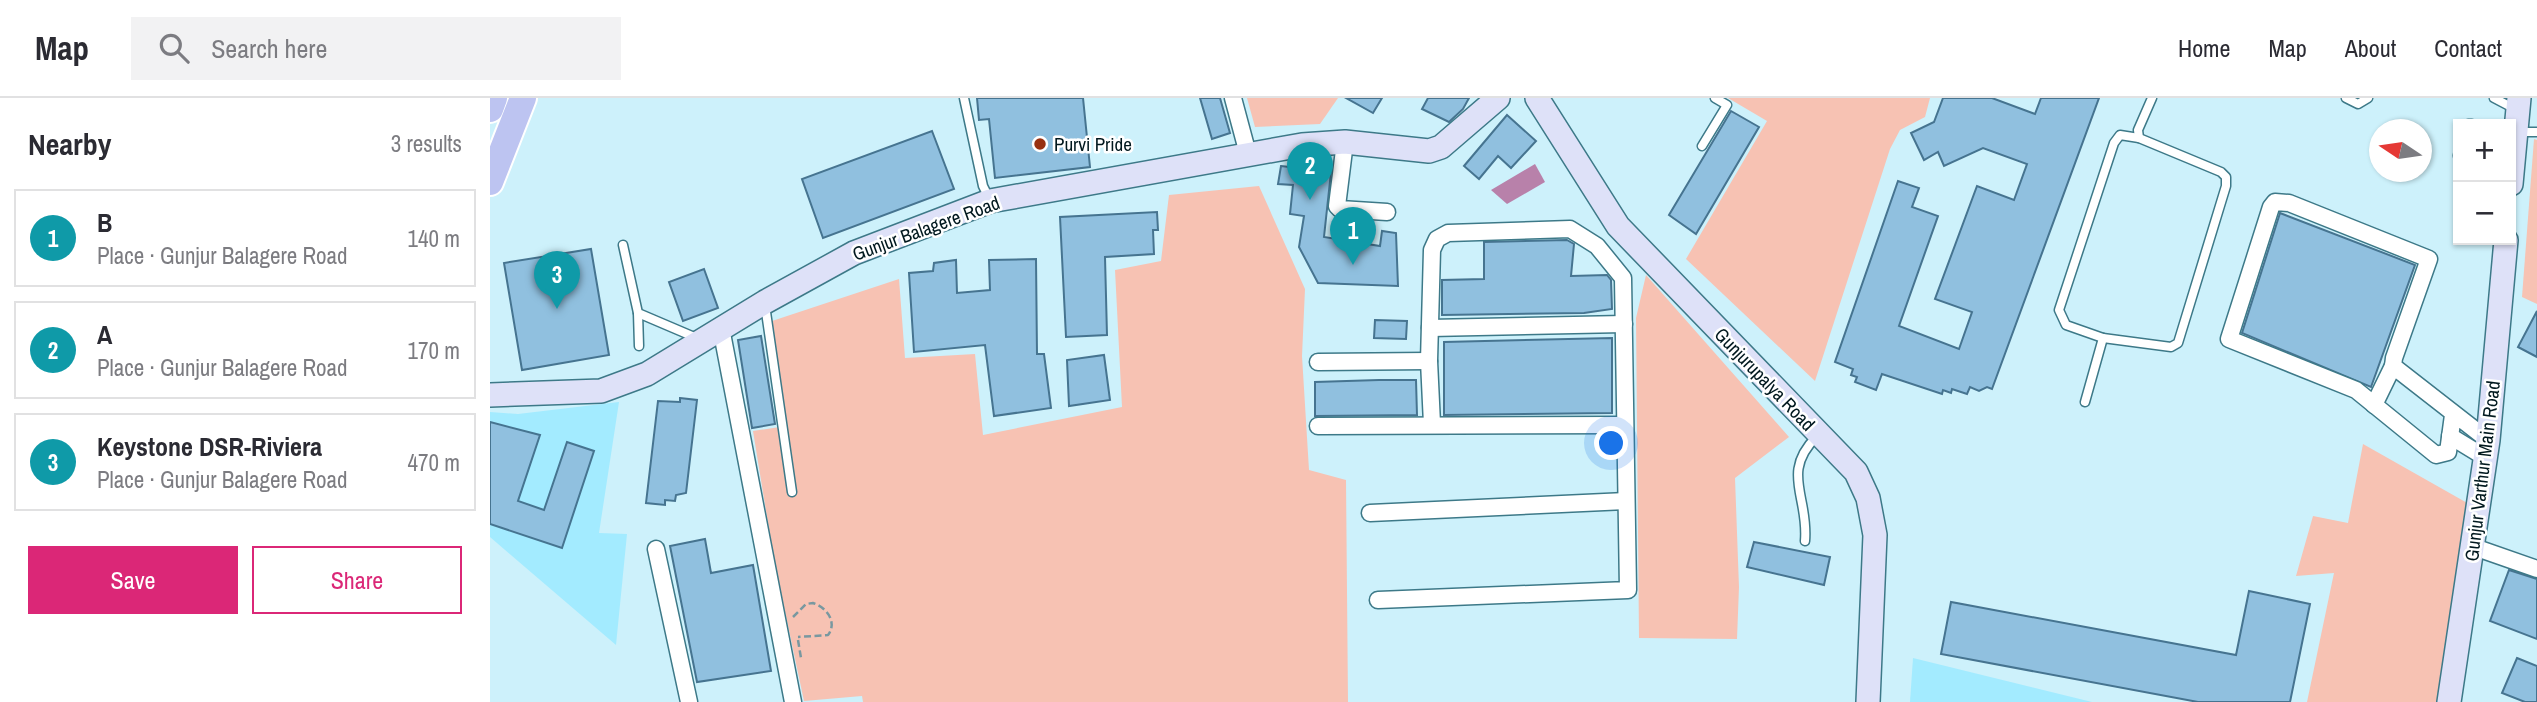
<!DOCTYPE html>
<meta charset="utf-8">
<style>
:root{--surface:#fff;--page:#f2f2f3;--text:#2b2b33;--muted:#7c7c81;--line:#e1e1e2;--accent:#db2777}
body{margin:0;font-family:"Archivo Narrow",sans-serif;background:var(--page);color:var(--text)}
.controls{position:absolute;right:21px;top:21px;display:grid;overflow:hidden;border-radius:0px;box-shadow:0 2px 5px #0004}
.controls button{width:63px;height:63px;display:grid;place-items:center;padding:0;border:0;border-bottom:2px solid var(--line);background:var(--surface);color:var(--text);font:35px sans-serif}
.compass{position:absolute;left:1879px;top:21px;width:63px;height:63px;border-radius:50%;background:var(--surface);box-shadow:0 2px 5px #0004;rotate:283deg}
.you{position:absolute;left:1122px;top:346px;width:24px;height:24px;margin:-18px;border:5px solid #fff;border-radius:50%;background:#1a73e8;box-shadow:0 0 0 10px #1a73e833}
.badge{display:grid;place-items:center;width:46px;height:46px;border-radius:50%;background:var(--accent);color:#fff;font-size:23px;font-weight:700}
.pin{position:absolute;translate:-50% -58px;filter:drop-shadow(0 2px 4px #0008)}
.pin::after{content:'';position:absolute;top:37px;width:24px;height:21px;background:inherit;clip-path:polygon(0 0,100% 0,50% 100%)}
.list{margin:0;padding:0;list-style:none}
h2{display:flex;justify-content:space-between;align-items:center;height:91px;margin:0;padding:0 28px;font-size:30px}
h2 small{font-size:23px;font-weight:400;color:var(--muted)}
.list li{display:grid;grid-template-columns:46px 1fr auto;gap:21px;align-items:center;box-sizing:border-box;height:98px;margin:0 14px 14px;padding:0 14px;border:2px solid var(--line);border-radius:0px}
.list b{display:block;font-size:26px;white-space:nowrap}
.list p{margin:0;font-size:23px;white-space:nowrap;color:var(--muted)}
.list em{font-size:23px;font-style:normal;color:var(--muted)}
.actions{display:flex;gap:14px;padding:21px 28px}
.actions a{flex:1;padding:16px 0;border:2px solid var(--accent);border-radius:0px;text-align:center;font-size:24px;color:var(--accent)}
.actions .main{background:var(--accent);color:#fff}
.icon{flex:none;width:38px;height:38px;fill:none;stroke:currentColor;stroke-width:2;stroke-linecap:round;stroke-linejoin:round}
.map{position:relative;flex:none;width:2047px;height:604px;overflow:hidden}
header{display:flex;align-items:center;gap:42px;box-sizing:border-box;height:98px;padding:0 35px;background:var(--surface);border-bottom:2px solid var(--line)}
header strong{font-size:33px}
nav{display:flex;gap:38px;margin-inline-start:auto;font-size:24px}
.search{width:490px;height:63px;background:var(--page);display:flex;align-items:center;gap:18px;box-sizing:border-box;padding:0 24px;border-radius:0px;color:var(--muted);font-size:26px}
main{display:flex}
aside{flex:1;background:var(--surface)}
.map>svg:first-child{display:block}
</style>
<header>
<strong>Map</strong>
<div class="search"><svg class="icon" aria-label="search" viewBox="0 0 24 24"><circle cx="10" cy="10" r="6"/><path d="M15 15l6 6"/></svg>Search here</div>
<nav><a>Home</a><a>Map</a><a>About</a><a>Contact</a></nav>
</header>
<main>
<aside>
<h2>Nearby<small>3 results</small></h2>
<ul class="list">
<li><span class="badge" style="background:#0f9aa8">1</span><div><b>B</b><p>Place · Gunjur Balagere Road</p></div><em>140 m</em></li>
<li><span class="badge" style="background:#0f9aa8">2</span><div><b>A</b><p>Place · Gunjur Balagere Road</p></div><em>170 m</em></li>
<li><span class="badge" style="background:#0f9aa8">3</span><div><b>Keystone DSR-Riviera</b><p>Place · Gunjur Balagere Road</p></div><em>470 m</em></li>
</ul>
<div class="actions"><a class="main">Save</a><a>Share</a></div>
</aside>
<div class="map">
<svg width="2047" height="604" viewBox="0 0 2047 604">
<rect width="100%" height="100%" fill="#cdf1fb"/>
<g fill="#a3ebff">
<path d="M 129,304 L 109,435 L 137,436 L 126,547 L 0,439 L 0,314 L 28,316 Z"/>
<path d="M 1423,560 L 1602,604 L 1420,604 Z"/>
</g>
<g fill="#f7c2b3">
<path d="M 757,0 L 848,0 L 830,26 L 765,29 Z"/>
<path d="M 1238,0 L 1440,0 L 1435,19 L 1410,32 L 1400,51 L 1325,283 L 1196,161 L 1277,23 Z"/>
<path d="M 2044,41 L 2047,42 L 2047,206 L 2032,199 Z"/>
<path d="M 769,88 L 815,191 L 812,258 L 819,372 L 856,382 L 858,604 L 373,604 L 372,598 L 314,603 L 284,462 L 263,333 L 296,328 L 282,223 L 409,181 L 415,260 L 485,256 L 493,337 L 632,309 L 625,172 L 671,163 L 679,97 Z"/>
<path d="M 1156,177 L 1299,339 L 1245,380 L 1249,489 L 1247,541 L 1149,540 L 1146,220 Z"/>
<path d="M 1873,346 L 1979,406 L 1949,604 L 1817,604 L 1844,475 L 1806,478 L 1823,418 L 1858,425 Z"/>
</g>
<path fill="#b881aa" d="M 1045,66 L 1055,84 L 1017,106 L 1001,92 Z"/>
<g fill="#90c0df" stroke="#467490" stroke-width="2">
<path d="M 487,0 L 593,0 L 600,69 L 505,80 L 499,21 L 489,22 Z"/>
<path d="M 710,0 L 730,0 L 740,35 L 722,41 Z"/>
<path d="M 856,0 L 892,0 L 883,15 Z"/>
<path d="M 938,0 L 979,0 L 973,11 L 959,24 L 932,11 Z"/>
<path d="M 1453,0 L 1502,0 L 1545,16 L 1551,0 L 1609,0 L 1502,291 L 1497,289 L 1489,293 L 1480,289 L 1477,296 L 1462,291 L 1461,295 L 1453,292 L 1452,296 L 1392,276 L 1386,292 L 1365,284 L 1367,279 L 1361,277 L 1363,271 L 1345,264 L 1408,83 L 1429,90 L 1422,109 L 1448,118 L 1409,228 L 1469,251 L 1482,214 L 1445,201 L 1487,88 L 1524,102 L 1537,66 L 1493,50 L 1454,68 L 1448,54 L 1434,62 L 1421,35 L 1444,24 Z"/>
<path d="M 1241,13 L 1269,29 L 1206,136 L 1179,117 Z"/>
<path d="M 1017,17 L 1046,43 L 1021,70 L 1008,58 L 989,81 L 974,68 Z"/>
<path d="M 442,33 L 464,91 L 333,140 L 312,81 Z"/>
<path d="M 791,68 L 841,74 L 834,139 L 890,148 L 892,133 L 906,135 L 908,188 L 828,185 L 809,149 L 814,118 L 800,116 L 803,87 L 788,86 Z"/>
<path d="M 667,114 L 668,132 L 663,132 L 664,156 L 615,159 L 617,237 L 576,239 L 570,119 Z"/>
<path d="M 1790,115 L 1925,167 L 1881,289 L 1752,235 Z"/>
<path d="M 1077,142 L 1084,146 L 1081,178 L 1117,177 L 1121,182 L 1122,211 L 1094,215 L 952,217 L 952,182 L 994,181 L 994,144 Z"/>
<path d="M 101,151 L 119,257 L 32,272 L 14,165 Z"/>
<path d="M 546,161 L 547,256 L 554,256 L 561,310 L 504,318 L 495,247 L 424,254 L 419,175 L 443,173 L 444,165 L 466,162 L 467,195 L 500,192 L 499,162 Z"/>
<path d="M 214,171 L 228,210 L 193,223 L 179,184 Z"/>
<path d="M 2047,213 L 2047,259 L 2028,249 Z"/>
<path d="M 885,222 L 917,223 L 916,241 L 884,240 Z"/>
<path d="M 271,238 L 285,326 L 262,330 L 248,242 Z"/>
<path d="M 1122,240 L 1122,315 L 954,317 L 954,244 Z"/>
<path d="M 614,257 L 620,302 L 579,308 L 577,262 Z"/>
<path d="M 889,282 L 926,282 L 927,317 L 825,318 L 825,284 Z"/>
<path d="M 190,300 L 207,302 L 196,395 L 186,397 L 185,403 L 175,402 L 175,407 L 156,405 L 168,303 L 190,304 Z"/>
<path d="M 0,324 L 50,337 L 28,403 L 54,412 L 77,344 L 104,353 L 72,450 L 0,426 Z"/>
<path d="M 215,441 L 221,475 L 263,467 L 281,573 L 207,584 L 180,448 Z"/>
<path d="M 1264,444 L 1340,459 L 1334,487 L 1257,469 Z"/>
<path d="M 2019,472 L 2047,481 L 2047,541 L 2000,523 Z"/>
<path d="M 1759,493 L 1820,506 L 1800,604 L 1708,604 L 1451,556 L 1461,504 L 1746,557 Z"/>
<path d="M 2027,560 L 2047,568 L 2047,604 L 2035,604 L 2012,595 Z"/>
</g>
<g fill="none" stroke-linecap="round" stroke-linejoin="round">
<defs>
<g id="lane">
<path d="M 474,0 L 493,88 L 499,100"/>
<path d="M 1856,0 L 1868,6 L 1878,0"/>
<path d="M 2004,0 L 2025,11"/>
<path d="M 1978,26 L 1982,26"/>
<path d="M 2027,34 L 2047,34"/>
<path d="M 1212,48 L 1237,7 L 1225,0"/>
<path d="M 1968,58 L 1968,57"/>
<path d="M 133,147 L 148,215 L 209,241"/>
<path d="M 275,207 L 302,394"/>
<path d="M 148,215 L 149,248"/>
<path d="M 1613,240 L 1576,227 L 1569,212 L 1624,45 L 1630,37 L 1649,40"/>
<path d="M 1595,304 L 1613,240 L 1681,249 L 1688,245 L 1736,88 L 1736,79 L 1731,74 L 1649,40 L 1648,32 L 1662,0"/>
<path d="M 1315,443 C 1319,398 1290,375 1327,338"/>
</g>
<g id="street">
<path d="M 743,0 L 758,56"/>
<path d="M 855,44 L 847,108 L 850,111 L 897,114"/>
<path d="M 231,230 L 303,604"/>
<path d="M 940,230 L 1134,226"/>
<path d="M 828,264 L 939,263"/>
<path d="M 1884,307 L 1903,268"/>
<path d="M 1963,317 L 1958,354 L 1946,357 L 1866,292 L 1739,241 L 1781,109 L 1785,104 L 1799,105 L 1939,161 L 1904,260 L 1903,268 L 1998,342"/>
<path d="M 828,328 L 1134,327"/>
<path d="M 1960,338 L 1996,360"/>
<path d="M 880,415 L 1136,403"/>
<path d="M 1984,449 L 2047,471"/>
<path d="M 166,451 L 199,604"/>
<path d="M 888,502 L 1138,492 L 1133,180 L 1107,148 L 1080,131 L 958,135 L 947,141 L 942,152 L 939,263 L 942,326"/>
</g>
<g id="secondary">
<path d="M 1047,0 L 1128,128 L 1366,374 L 1378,400 L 1385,437 L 1378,604"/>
<path d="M 2021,86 L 2029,0"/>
<path d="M 0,297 L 111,293 L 157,276 L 275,204 L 364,155 L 500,103 L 812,47 L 855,44 L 939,53 L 951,49 L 1008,0"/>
<path d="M 1959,604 L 1998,342 L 2016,142"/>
</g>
<g id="primary">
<path d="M 0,11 L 4,0"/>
<path d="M 0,84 L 33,0"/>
</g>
</defs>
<use href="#lane" stroke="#3d7988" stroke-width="11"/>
<use href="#street" stroke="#3d7988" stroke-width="19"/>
<use href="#secondary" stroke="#3d7988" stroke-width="26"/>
<use href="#primary" stroke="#fff" stroke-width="30"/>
<g stroke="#7998a0" stroke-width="2.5" stroke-dasharray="7 3.5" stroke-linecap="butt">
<path d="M 303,519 L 316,506 L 323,505 C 336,509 348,524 338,537 L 308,539"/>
<path d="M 308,542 L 311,560"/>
</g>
<use href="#lane" stroke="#fff" stroke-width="8"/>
<use href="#street" stroke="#fff" stroke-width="16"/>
<use href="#secondary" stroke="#dee1f8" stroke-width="23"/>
<use href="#primary" stroke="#bdc4f1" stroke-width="26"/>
</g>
<circle fill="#983111" stroke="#fff" stroke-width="2.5" cx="550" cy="46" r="7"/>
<g text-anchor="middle" stroke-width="5" stroke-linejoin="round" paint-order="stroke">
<g font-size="19" fill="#01181e" stroke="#fff" text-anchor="start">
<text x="564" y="53">Purvi Pride</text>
</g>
<g font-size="19" fill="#01181e" stroke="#fff">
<text transform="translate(436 130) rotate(-20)" y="7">Gunjur Balagere Road</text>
<text transform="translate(1275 281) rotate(46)" y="7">Gunjurupalya Road</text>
<text transform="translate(1992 373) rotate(-83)" y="7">Gunjur Varthur Main Road</text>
</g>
</g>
</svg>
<div class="controls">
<button>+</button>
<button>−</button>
</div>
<svg class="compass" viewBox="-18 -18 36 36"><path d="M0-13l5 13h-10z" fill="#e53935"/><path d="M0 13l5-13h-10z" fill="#7c7c81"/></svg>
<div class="you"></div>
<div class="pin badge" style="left:863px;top:167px;background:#0f9aa8">1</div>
<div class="pin badge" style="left:820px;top:102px;background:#0f9aa8">2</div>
<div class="pin badge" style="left:67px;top:211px;background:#0f9aa8">3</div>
</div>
</main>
